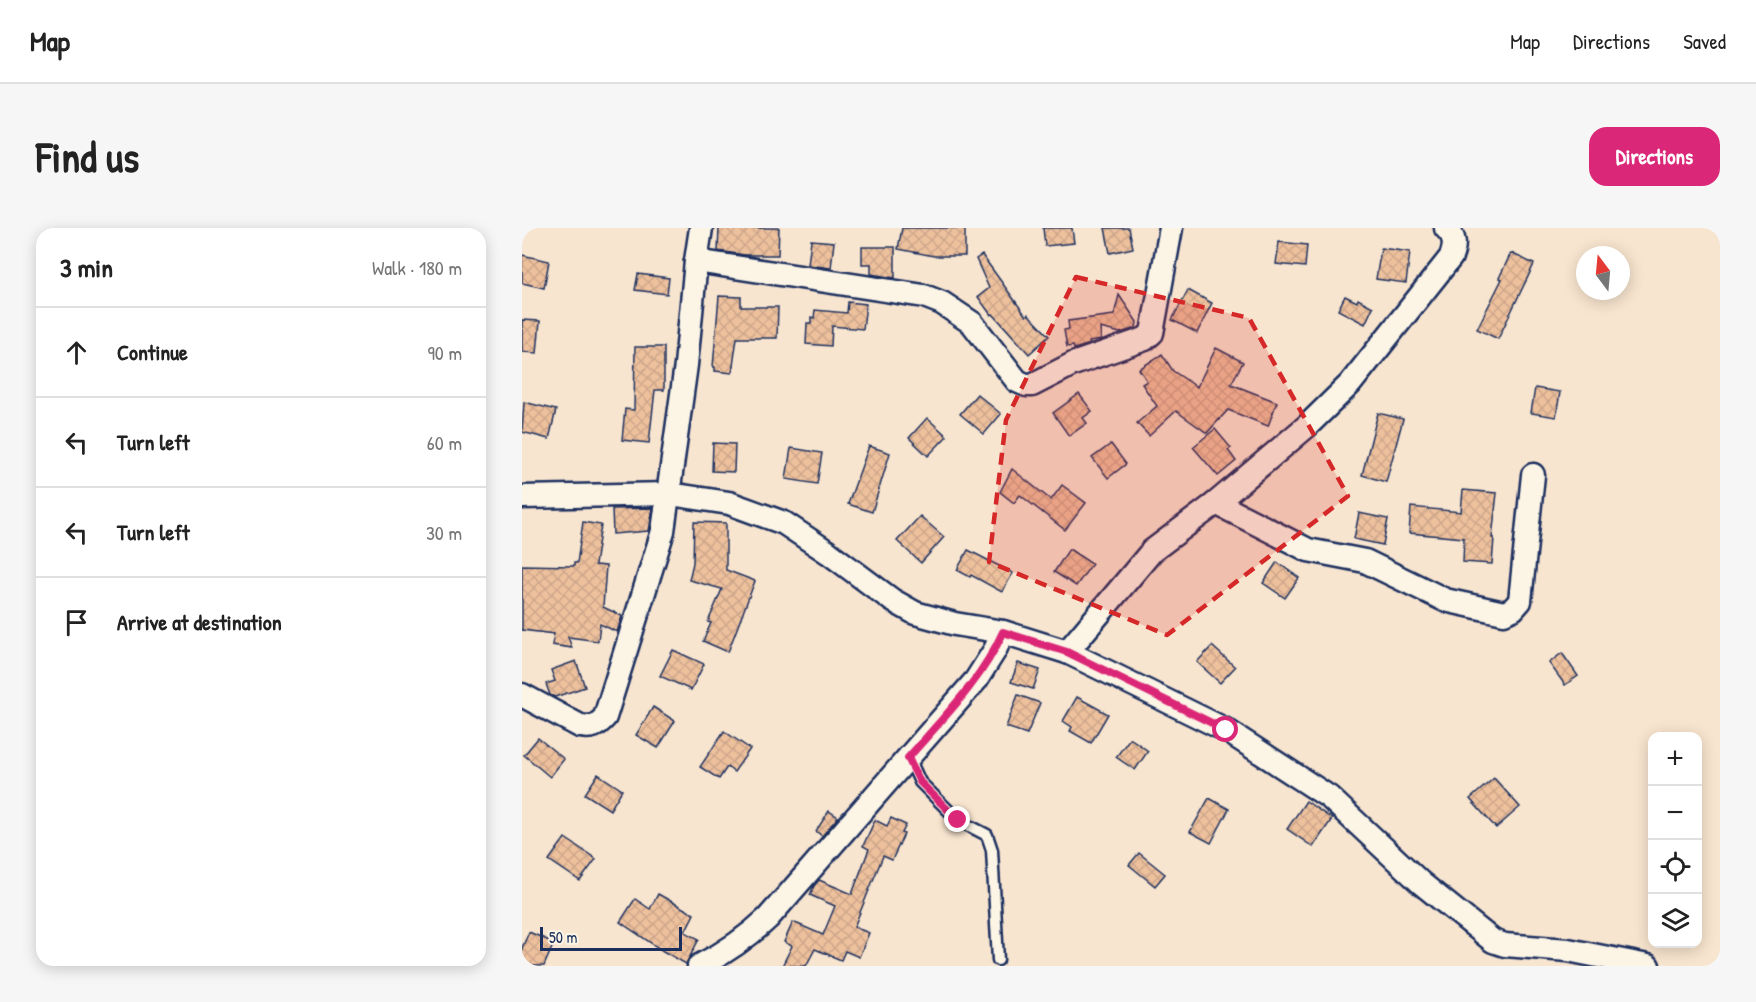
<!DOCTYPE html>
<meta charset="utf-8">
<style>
:root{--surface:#fff;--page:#f6f6f6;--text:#222;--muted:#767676;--line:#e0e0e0;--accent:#db2777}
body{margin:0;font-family:"Patrick Hand",sans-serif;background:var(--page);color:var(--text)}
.controls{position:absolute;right:18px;bottom:18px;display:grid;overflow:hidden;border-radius:12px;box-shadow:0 3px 15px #0003}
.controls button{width:54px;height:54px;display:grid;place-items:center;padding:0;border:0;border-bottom:2px solid var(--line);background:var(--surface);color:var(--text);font:30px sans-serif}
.compass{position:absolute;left:1054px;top:18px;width:54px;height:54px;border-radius:50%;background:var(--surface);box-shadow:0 3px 15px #0003;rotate:344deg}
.scale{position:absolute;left:18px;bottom:15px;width:142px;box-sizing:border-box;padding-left:6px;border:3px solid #1b2f5e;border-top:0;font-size:16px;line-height:21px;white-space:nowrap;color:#1b2f5e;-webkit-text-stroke:4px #fcf5e5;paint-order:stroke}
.stop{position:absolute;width:18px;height:18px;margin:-14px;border:4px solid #db2777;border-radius:50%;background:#fff}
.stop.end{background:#db2777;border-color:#fff;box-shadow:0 2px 6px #0008}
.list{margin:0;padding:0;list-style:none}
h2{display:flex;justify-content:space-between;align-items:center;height:78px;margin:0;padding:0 24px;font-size:26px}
h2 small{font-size:20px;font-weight:400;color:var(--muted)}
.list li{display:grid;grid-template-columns:39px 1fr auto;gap:18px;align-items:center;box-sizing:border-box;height:90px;padding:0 24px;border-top:2px solid var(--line)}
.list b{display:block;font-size:22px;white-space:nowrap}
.list em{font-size:20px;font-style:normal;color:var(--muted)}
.icon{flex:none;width:33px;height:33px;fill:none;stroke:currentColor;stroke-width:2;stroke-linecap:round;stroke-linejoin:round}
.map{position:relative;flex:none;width:1198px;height:738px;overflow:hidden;border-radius:18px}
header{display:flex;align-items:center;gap:36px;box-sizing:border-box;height:84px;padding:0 30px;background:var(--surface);border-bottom:2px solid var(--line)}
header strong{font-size:28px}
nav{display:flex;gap:33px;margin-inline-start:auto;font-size:21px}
.intro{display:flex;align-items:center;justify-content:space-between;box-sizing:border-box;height:144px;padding:0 36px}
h1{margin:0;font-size:42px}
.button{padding:15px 27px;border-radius:18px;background:var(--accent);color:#fff;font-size:21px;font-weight:700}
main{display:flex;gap:36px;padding:0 36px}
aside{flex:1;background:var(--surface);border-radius:18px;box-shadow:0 3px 15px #0003}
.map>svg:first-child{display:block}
</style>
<header>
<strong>Map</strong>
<nav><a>Map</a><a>Directions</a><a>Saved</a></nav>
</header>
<div class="intro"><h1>Find us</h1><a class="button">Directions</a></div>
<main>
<aside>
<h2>3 min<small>Walk · 180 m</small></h2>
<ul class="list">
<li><svg class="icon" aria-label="ahead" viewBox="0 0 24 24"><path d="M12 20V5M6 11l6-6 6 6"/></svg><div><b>Continue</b></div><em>90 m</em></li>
<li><svg class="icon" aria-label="left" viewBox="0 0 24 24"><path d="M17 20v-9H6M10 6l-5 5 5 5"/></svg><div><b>Turn left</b></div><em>60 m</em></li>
<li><svg class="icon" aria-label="left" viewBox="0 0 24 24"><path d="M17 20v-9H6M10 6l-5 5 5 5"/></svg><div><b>Turn left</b></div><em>30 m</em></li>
<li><svg class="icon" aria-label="arrive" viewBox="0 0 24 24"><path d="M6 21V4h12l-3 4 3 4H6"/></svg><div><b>Arrive at destination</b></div></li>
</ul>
</aside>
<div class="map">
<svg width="1198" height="738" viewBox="0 0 1198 738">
<defs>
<pattern id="building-cross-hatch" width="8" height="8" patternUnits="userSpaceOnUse" patternTransform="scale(1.5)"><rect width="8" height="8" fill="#eec19d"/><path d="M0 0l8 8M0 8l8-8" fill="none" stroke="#cca68a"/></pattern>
</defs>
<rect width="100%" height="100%" fill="#f8e5cf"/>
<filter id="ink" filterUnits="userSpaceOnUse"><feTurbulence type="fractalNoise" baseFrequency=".0167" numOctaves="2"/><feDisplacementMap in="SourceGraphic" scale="12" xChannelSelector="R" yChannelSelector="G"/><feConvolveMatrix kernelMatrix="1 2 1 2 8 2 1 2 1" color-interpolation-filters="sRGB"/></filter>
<g filter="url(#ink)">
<g fill="url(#building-cross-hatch)" stroke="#1b2f5e" stroke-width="1.5">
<path d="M 197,0 L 257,0 L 256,27 L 223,27 L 196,23 Z"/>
<path d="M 380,0 L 443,0 L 443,28 L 412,28 L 376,21 Z"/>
<path d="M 521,0 L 550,0 L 552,15 L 523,18 Z"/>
<path d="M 583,0 L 607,0 L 611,20 L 588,25 Z"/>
<path d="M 289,12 L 312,14 L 309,40 L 286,37 Z"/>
<path d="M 757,14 L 785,17 L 783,39 L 754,36 Z"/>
<path d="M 340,19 L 373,19 L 373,50 L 349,46 L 349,36 L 340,36 Z"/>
<path d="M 859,20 L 888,24 L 884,55 L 854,51 Z"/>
<path d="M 989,25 L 1012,36 L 976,111 L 955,101 L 980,51 L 977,50 Z"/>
<path d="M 0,27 L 27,33 L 22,60 L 0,55 Z"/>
<path d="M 460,27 L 504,88 L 506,86 L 527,108 L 507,126 L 471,86 L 469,87 L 456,69 L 467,60 L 454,31 Z"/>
<path d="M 116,46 L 147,50 L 145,66 L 113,62 Z"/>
<path d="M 666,62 L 690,75 L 675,105 L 650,92 Z"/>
<path d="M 597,67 L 615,94 L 614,100 L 598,105 L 578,100 L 579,112 L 567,114 L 568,116 L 552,121 L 551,118 L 545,119 L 542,102 L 547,101 L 546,93 L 592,87 Z"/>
<path d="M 197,68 L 219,69 L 219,79 L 256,79 L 255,110 L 215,110 L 210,145 L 193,143 L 193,139 L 191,139 Z"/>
<path d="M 823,68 L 835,74 L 836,71 L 851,79 L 843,96 L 816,82 Z"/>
<path d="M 326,74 L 344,76 L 341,101 L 310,98 L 309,118 L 284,116 L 285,95 L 289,95 L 289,89 L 292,90 L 293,82 L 325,85 Z"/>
<path d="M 0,92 L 18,93 L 15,125 L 0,124 Z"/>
<path d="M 113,119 L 142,119 L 142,162 L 133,162 L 127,215 L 100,212 L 103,181 L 112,182 Z"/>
<path d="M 694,120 L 721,134 L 709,156 L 755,174 L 746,198 L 706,182 L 685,205 L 654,183 L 627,208 L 615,195 L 635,178 L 620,156 L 625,153 L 617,141 L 640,126 L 651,143 L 675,159 Z"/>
<path d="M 1013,160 L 1038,164 L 1034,189 L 1009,185 Z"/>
<path d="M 455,166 L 479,186 L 462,206 L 438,186 Z"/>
<path d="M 557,166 L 570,183 L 561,190 L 565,195 L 547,208 L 531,185 Z"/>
<path d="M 2,174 L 34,182 L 27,211 L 0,204 Z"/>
<path d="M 856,185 L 881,191 L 864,254 L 840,247 Z"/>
<path d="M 405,190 L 425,208 L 406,228 L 387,210 Z"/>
<path d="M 693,201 L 709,220 L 706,222 L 714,233 L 696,248 L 671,219 Z"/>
<path d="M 191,215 L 213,216 L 212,244 L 190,243 Z"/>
<path d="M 589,216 L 604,236 L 586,250 L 570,230 Z"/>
<path d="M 347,218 L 368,225 L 350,284 L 326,276 Z"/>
<path d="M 269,220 L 300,225 L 295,256 L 264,251 Z"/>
<path d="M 490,241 L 529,272 L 540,257 L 564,275 L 543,302 L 498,267 L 492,275 L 478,264 Z"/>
<path d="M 941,262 L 975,265 L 970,310 L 972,310 L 970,336 L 941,334 L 942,310 L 887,305 L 889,279 L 939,284 Z"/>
<path d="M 131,280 L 127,303 L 91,306 L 90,281 Z"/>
<path d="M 837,285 L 866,291 L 861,317 L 832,311 Z"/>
<path d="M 398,288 L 422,309 L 399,335 L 375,313 Z"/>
<path d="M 61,294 L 79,297 L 73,337 L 84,338 L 81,379 L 100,388 L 95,404 L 78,396 L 76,413 L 46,409 L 50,420 L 30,417 L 32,406 L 0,402 L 0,337 L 52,338 L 52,335 L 55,335 Z"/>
<path d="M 172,294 L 204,295 L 204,342 L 233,353 L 206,424 L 181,413 L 189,395 L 186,394 L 200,361 L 167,352 L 171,335 Z"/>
<path d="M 547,321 L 570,336 L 554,358 L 532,344 Z"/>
<path d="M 446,322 L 491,345 L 480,364 L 449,347 L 448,349 L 435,342 Z"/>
<path d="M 755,334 L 777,350 L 763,370 L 741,355 Z"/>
<path d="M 690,418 L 713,439 L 698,455 L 675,434 Z"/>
<path d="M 151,422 L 182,436 L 169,462 L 138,448 Z"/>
<path d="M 1040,425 L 1056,448 L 1043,457 L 1027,435 Z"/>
<path d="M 54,433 L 63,459 L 33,469 L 28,467 L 24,456 L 33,453 L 29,442 Z"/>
<path d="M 496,435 L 518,442 L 511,461 L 489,454 Z"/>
<path d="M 496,467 L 518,475 L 505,506 L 484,499 Z"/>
<path d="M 555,469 L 586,486 L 569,515 L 548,503 L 550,499 L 541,493 Z"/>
<path d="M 131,479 L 153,493 L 136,520 L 114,507 Z"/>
<path d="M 202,503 L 228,521 L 212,544 L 205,539 L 197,551 L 178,539 Z"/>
<path d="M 16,510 L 42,531 L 28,549 L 2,527 Z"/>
<path d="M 608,510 L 626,523 L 613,542 L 594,529 Z"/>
<path d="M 76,546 L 100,562 L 88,582 L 63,566 Z"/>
<path d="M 972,550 L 998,579 L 974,600 L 948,571 Z"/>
<path d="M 687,570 L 707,581 L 689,615 L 668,604 Z"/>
<path d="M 784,573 L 810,591 L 791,619 L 765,601 Z"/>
<path d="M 307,583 L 316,589 L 300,608 L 294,603 Z"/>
<path d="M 369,590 L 384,597 L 380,605 L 382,606 L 370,632 L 361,628 L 332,699 L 347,705 L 337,729 L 323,723 L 319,732 L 293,721 L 284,738 L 260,738 L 270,718 L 262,714 L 271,694 L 301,707 L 313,678 L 288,667 L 292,658 L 297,652 L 330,666 L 347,621 L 341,618 L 353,592 L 365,598 Z"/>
<path d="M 43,610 L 74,631 L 58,653 L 27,632 Z"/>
<path d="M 617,625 L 643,646 L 633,658 L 607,637 Z"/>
<path d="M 136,666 L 172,686 L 163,704 L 177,711 L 164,736 L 141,723 L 98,694 L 113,671 L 128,681 Z"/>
<path d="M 7,704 L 32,715 L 22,738 L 0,738 L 0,720 Z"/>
</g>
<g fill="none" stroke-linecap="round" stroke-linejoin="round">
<defs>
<path id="service" d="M 387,530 L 398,554 L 436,592 L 465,607 L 470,622 L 476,732"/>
<g id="minor">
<path d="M 174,33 L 402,68 L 420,75 L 450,95 L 495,153 L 504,157 L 510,157 L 551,136 L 623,111 L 630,105 L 649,0"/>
<path d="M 0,269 L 148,266 L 207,275 L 262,295 L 307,325 L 370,372 L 393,385 L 433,396 L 481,404 L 545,424 L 704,502 L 807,569 L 899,655 L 971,713 L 983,717 L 1046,722 L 1126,738"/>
<path d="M 694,275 L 786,322 L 843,333 L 923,372 L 982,385 L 991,381 L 998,373 L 1011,247"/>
<path d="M 545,424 L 630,323 L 694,275 L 785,198 L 828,156 L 929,29 C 933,18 934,9 924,0"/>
<path d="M 0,467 L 58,498 C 70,500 75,498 83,489 L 141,303 L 164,137 L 174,33 L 179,0"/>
<path d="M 177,738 C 203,725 225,710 246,690 L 454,452 L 473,422 L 481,404"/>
</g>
</defs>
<use href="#service" stroke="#1b2f5e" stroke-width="15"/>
<use href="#minor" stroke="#1b2f5e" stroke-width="27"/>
<use href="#service" stroke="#fcf5e5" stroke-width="10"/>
<use href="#minor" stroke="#fcf5e5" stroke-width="22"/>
</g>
</g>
<g fill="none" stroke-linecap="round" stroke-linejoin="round" filter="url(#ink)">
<path stroke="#db2777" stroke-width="8" d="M 436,592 L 398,554 L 386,530 C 421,490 459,453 481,404 L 545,424 L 704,502"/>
</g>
<path fill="#d62828" fill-opacity="0.2" stroke="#d62828" stroke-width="4.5" stroke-dasharray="12 8" stroke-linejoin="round" d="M 554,49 L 727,90 L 826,268 L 645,407 L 467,334 L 484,192 Z"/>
</svg>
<div class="controls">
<button>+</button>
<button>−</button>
<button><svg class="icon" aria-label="locate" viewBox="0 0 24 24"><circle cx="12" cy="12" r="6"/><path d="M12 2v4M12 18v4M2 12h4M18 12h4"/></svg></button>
<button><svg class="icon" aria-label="layers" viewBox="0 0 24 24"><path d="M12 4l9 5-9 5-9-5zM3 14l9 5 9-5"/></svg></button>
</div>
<svg class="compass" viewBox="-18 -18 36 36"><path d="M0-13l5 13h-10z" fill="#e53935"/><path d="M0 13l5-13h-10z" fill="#767676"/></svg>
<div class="scale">50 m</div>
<div class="stop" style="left:704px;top:502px"></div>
<div class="stop end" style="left:436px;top:592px"></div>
</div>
</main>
